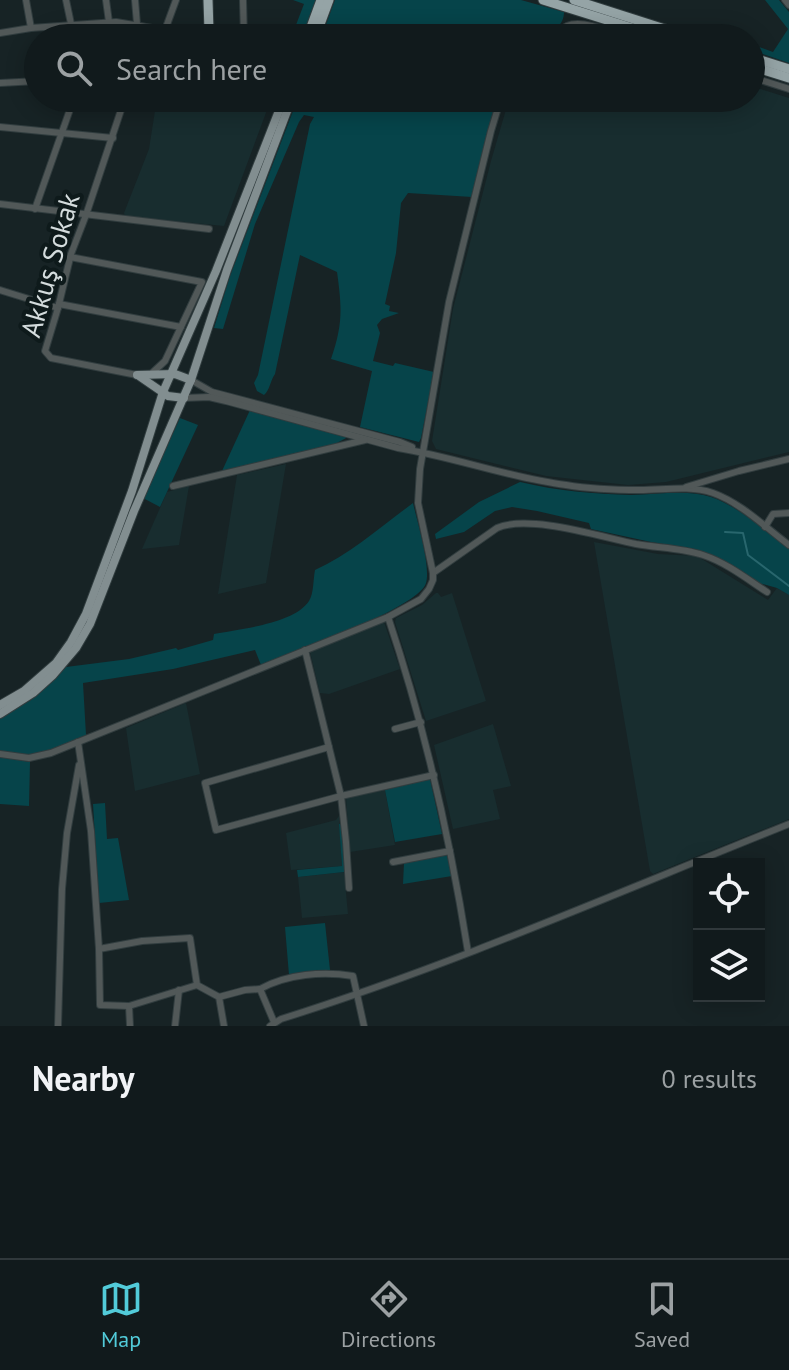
<!DOCTYPE html>
<meta charset="utf-8">
<style>
:root{--surface:#111a1c;--page:#1a2325;--text:#f1f3f6;--muted:#9ca1a3;--line:#30383b;--accent:#52cbd9}
body{margin:0;font-family:"PT Sans",sans-serif;background:var(--page);color:var(--text)}
.controls{position:absolute;right:24px;bottom:24px;display:grid;overflow:hidden;border-radius:0px;box-shadow:0 4px 20px #0003}
.controls button{width:72px;height:72px;display:grid;place-items:center;padding:0;border:0;border-bottom:2px solid var(--line);background:var(--surface);color:var(--text);font:40px sans-serif}
.list{margin:0;padding:0;list-style:none}
h2{display:flex;justify-content:space-between;align-items:center;height:104px;margin:0;padding:0 32px;font-size:34px}
h2 small{font-size:26px;font-weight:400;color:var(--muted)}
.icon{flex:none;width:44px;height:44px;fill:none;stroke:currentColor;stroke-width:2;stroke-linecap:round;stroke-linejoin:round}
.map{position:relative;flex:none;width:789px;height:1026px;overflow:hidden}
.search{position:absolute;background:var(--surface);box-shadow:0 4px 20px #0003;left:24px;right:24px;top:24px;height:88px;display:flex;align-items:center;gap:20px;box-sizing:border-box;padding:0 28px;border-radius:44px;color:var(--muted);font-size:30px}
.sheet{height:232px;background:var(--surface)}
nav{display:flex;justify-content:space-around;align-items:center;box-sizing:border-box;height:112px;border-top:2px solid var(--line);background:var(--surface);font-size:22px;color:var(--muted)}
nav a{display:grid;justify-items:center;gap:4px}
nav .on{color:var(--accent)}
.map>svg:first-child{display:block}
</style>
<div class="map">
<svg width="789" height="1026" viewBox="0 0 789 1026">
<rect width="100%" height="100%" fill="#172325"/>
<g fill="#182d2f">
<path d="M 751,86 L 789,98 L 789,452 L 666,482 L 628,485 L 546,476 L 436,449 L 432,441 L 453,309 L 491,161 L 507,106 L 515,98 L 751,98 Z"/>
<path d="M 157,98 L 275,98 L 267,110 L 224,226 L 125,216 L 124,213 L 149,149 Z"/>
<path d="M 286,464 L 266,583 L 218,594 L 237,475 Z"/>
<path d="M 189,486 L 179,545 L 142,549 L 167,492 Z"/>
<path d="M 594,542 L 658,554 L 697,556 L 768,600 L 777,588 L 789,595 L 789,819 L 653,874 L 650,871 Z"/>
<path d="M 436,593 L 438,593 L 441,597 L 452,593 L 486,701 L 426,721 L 395,622 L 396,618 L 422,605 Z"/>
<path d="M 384,622 L 400,669 L 329,694 L 320,693 L 310,652 Z"/>
<path d="M 186,703 L 200,774 L 135,791 L 126,728 Z"/>
<path d="M 493,724 L 511,786 L 493,790 L 500,819 L 453,829 L 434,745 Z"/>
<path d="M 385,790 L 395,845 L 350,852 L 346,798 Z"/>
<path d="M 339,816 L 342,866 L 291,870 L 286,833 L 336,820 Z"/>
<path d="M 344,872 L 348,914 L 302,918 L 298,877 Z"/>
</g>
<g fill="#06444a">
<path d="M 293,0 L 318,0 L 302,38 L 291,38 L 304,4 Z"/>
<path d="M 335,0 L 521,0 L 564,12 C 564,25 554,30 546,38 L 321,38 Z"/>
<path d="M 765,0 L 779,0 L 789,12 L 789,63 L 751,50 L 751,44 L 773,52 L 788,29 Z"/>
<path d="M 298,98 L 497,98 L 472,197 L 408,193 L 401,203 L 396,253 L 385,304 L 390,306 L 389,311 L 399,313 L 382,319 L 377,325 L 380,333 L 373,361 L 393,366 L 395,363 L 434,372 L 421,438 L 419,442 L 360,427 L 372,371 L 331,359 C 343,324 342,308 337,272 L 300,255 L 275,374 C 270,381 270,390 264,395 L 257,391 L 254,383 L 258,375 L 310,124 L 314,117 L 304,115 L 299,122 L 255,224 L 223,329 L 214,328 L 230,276 Z"/>
<path d="M 250,410 L 346,436 L 346,438 L 335,444 L 222,471 Z"/>
<path d="M 180,418 L 198,425 L 160,507 L 143,498 Z"/>
<path d="M 520,482 C 557,491 594,494 631,495 C 657,495 686,489 711,497 C 740,507 765,531 789,549 L 789,595 L 777,588 L 759,583 L 717,557 L 695,549 L 651,542 L 591,529 L 589,523 L 537,511 L 512,507 L 495,511 L 464,532 L 436,539 L 435,534 L 479,502 Z"/>
<path d="M 413,503 C 417,521 431,566 426,583 C 419,608 289,654 261,665 L 255,650 L 173,669 L 83,683 L 86,735 L 54,749 L 33,756 L 0,751 L 0,717 L 31,700 L 66,667 L 129,659 L 176,648 L 178,650 L 213,640 L 214,634 C 239,629 294,624 309,601 C 314,593 313,580 315,570 C 350,554 382,526 413,503 Z"/>
<path d="M 0,757 L 30,762 L 29,806 L 0,804 Z"/>
<path d="M 430,779 L 442,834 L 395,842 L 385,790 Z"/>
<path d="M 105,803 L 107,839 L 118,838 L 129,900 L 99,903 L 93,804 Z"/>
<path d="M 342,823 L 345,871 L 344,872 L 298,877 L 297,870 L 342,866 L 339,824 Z"/>
<path d="M 447,855 L 452,876 L 403,884 L 404,863 Z"/>
<path d="M 325,923 L 330,970 L 289,975 L 285,927 Z"/>
</g>
<g fill="none" stroke-linecap="round" stroke-linejoin="round">
<path stroke="#28666d" stroke-width="2" d="M 725,532 L 743,533 L 748,555 L 789,586"/>
<defs>
<g id="minor">
<path d="M 26,0 L 31,28"/>
<path d="M 66,0 L 74,38"/>
<path d="M 106,0 L 109,22"/>
<path d="M 135,0 L 137,24 L 135,38"/>
<path d="M 243,0 L 244,38"/>
<path d="M 785,0 L 789,5"/>
<path d="M 165,30 L 176,0"/>
<path d="M 0,33 L 31,28 L 116,22 L 212,38"/>
<path d="M 551,38 C 556,34 561,29 567,26 C 583,19 614,33 630,38"/>
<path d="M 751,77 L 789,89"/>
<path d="M 0,83 L 38,81"/>
<path d="M 125,98 L 86,215 L 71,254 L 58,308 L 45,351 L 51,358 L 137,375"/>
<path d="M 0,127 L 113,138"/>
<path d="M 0,204 L 209,229"/>
<path d="M 35,209 L 74,98"/>
<path d="M 70,257 L 202,282 L 165,361 L 151,374"/>
<path d="M 0,290 L 58,308"/>
<path d="M 59,304 L 181,327"/>
<path d="M 191,380 L 212,392 L 400,442 L 412,447"/>
<path d="M 184,398 L 209,397 L 226,401 L 398,448 C 455,457 509,478 566,485 C 590,489 615,490 640,490 C 664,490 689,485 713,493 C 741,503 765,527 789,545"/>
<path d="M 173,486 L 365,440"/>
<path d="M 686,487 L 739,471 L 789,459"/>
<path d="M 765,527 L 773,514 L 789,513"/>
<path d="M 433,573 L 497,528 C 529,514 601,537 636,544 C 659,548 682,548 703,555 C 727,563 747,579 767,592"/>
<path d="M 388,617 C 425,727 450,838 468,952"/>
<path d="M 305,650 L 341,796 L 346,842 L 349,888"/>
<path d="M 395,729 L 421,722"/>
<path d="M 78,742 L 91,831 L 99,949 L 142,941 L 190,938 L 197,985 L 219,997 L 224,1026"/>
<path d="M 329,747 L 205,783 L 216,830 L 341,796 L 434,775"/>
<path d="M 0,754 L 29,758 L 51,753 L 388,617 L 421,599 L 429,589 L 433,580 L 433,573 L 418,503 L 420,469 L 449,302 L 491,131 L 501,98"/>
<path d="M 393,862 L 450,851"/>
<path d="M 99,949 L 100,1005 L 129,1006 L 197,985"/>
<path d="M 260,989 C 287,974 323,971 353,976 L 364,1026"/>
<path d="M 219,997 L 245,990 L 260,989 L 274,1022"/>
<path d="M 129,1006 L 130,1026"/>
<path d="M 58,1026 L 62,889 L 67,833 L 79,765"/>
<path d="M 175,1026 L 179,990"/>
<path d="M 270,1026 L 281,1019 C 453,965 621,891 789,824"/>
</g>
<g id="major">
<path d="M 137,375 L 175,374 L 191,380"/>
<path d="M 139,376 L 168,396 L 184,398"/>
<path d="M 0,705 L 24,691 L 56,663 L 71,642 L 86,614 L 132,491 L 163,392 L 216,271 L 284,98"/>
<path d="M 0,714 L 33,693 L 53,675 L 76,648 L 90,624 L 134,511 L 191,380 L 227,270 L 292,98"/>
</g>
<g id="highway">
<path d="M 208,0 L 209,31 L 213,38"/>
<path d="M 543,0 L 664,38"/>
<path d="M 574,0 L 693,38"/>
<path d="M 307,38 L 321,0"/>
<path d="M 315,38 L 329,0"/>
<path d="M 751,57 L 789,69"/>
<path d="M 751,66 L 789,78"/>
</g>
</defs>
<use href="#minor" stroke="#313d3f" stroke-width="8"/>
<use href="#major" stroke="#313d3f" stroke-width="10"/>
<use href="#highway" stroke="#313d3f" stroke-width="11"/>
<use href="#minor" stroke="#515858" stroke-width="6"/>
<use href="#major" stroke="#828e90" stroke-width="8"/>
<use href="#highway" stroke="#95a4a6" stroke-width="9"/>
</g>
<g text-anchor="middle" stroke-width="8" stroke-linejoin="round" paint-order="stroke">
<g font-size="28" fill="#d4dcdd" stroke="#0e1a1b">
<text transform="translate(50 265) rotate(-74)" y="10">Akkuş Sokak</text>
</g>
</g>
</svg>
<div class="controls">
<button><svg class="icon" aria-label="locate" viewBox="0 0 24 24"><circle cx="12" cy="12" r="6"/><path d="M12 2v4M12 18v4M2 12h4M18 12h4"/></svg></button>
<button><svg class="icon" aria-label="layers" viewBox="0 0 24 24"><path d="M12 4l9 5-9 5-9-5zM3 14l9 5 9-5"/></svg></button>
</div>
<div class="search"><svg class="icon" aria-label="search" viewBox="0 0 24 24"><circle cx="10" cy="10" r="6"/><path d="M15 15l6 6"/></svg>Search here</div>
</div>
<section class="sheet">
<h2>Nearby<small>0 results</small></h2>
<ul class="list">
</ul>
</section>
<nav>
<a class="on"><svg class="icon" aria-label="map" viewBox="0 0 24 24"><path d="M3 6l6-2 6 2 6-2v14l-6 2-6-2-6 2zM9 4v14M15 6v14"/></svg>Map</a>
<a><svg class="icon" aria-label="directions" viewBox="0 0 24 24"><path d="M12 3l9 9-9 9-9-9zM9 14v-3h6M13 9l2 2-2 2"/></svg>Directions</a>
<a><svg class="icon" aria-label="saved" viewBox="0 0 24 24"><path d="M7 4h10v16l-5-4-5 4z"/></svg>Saved</a>
</nav>
